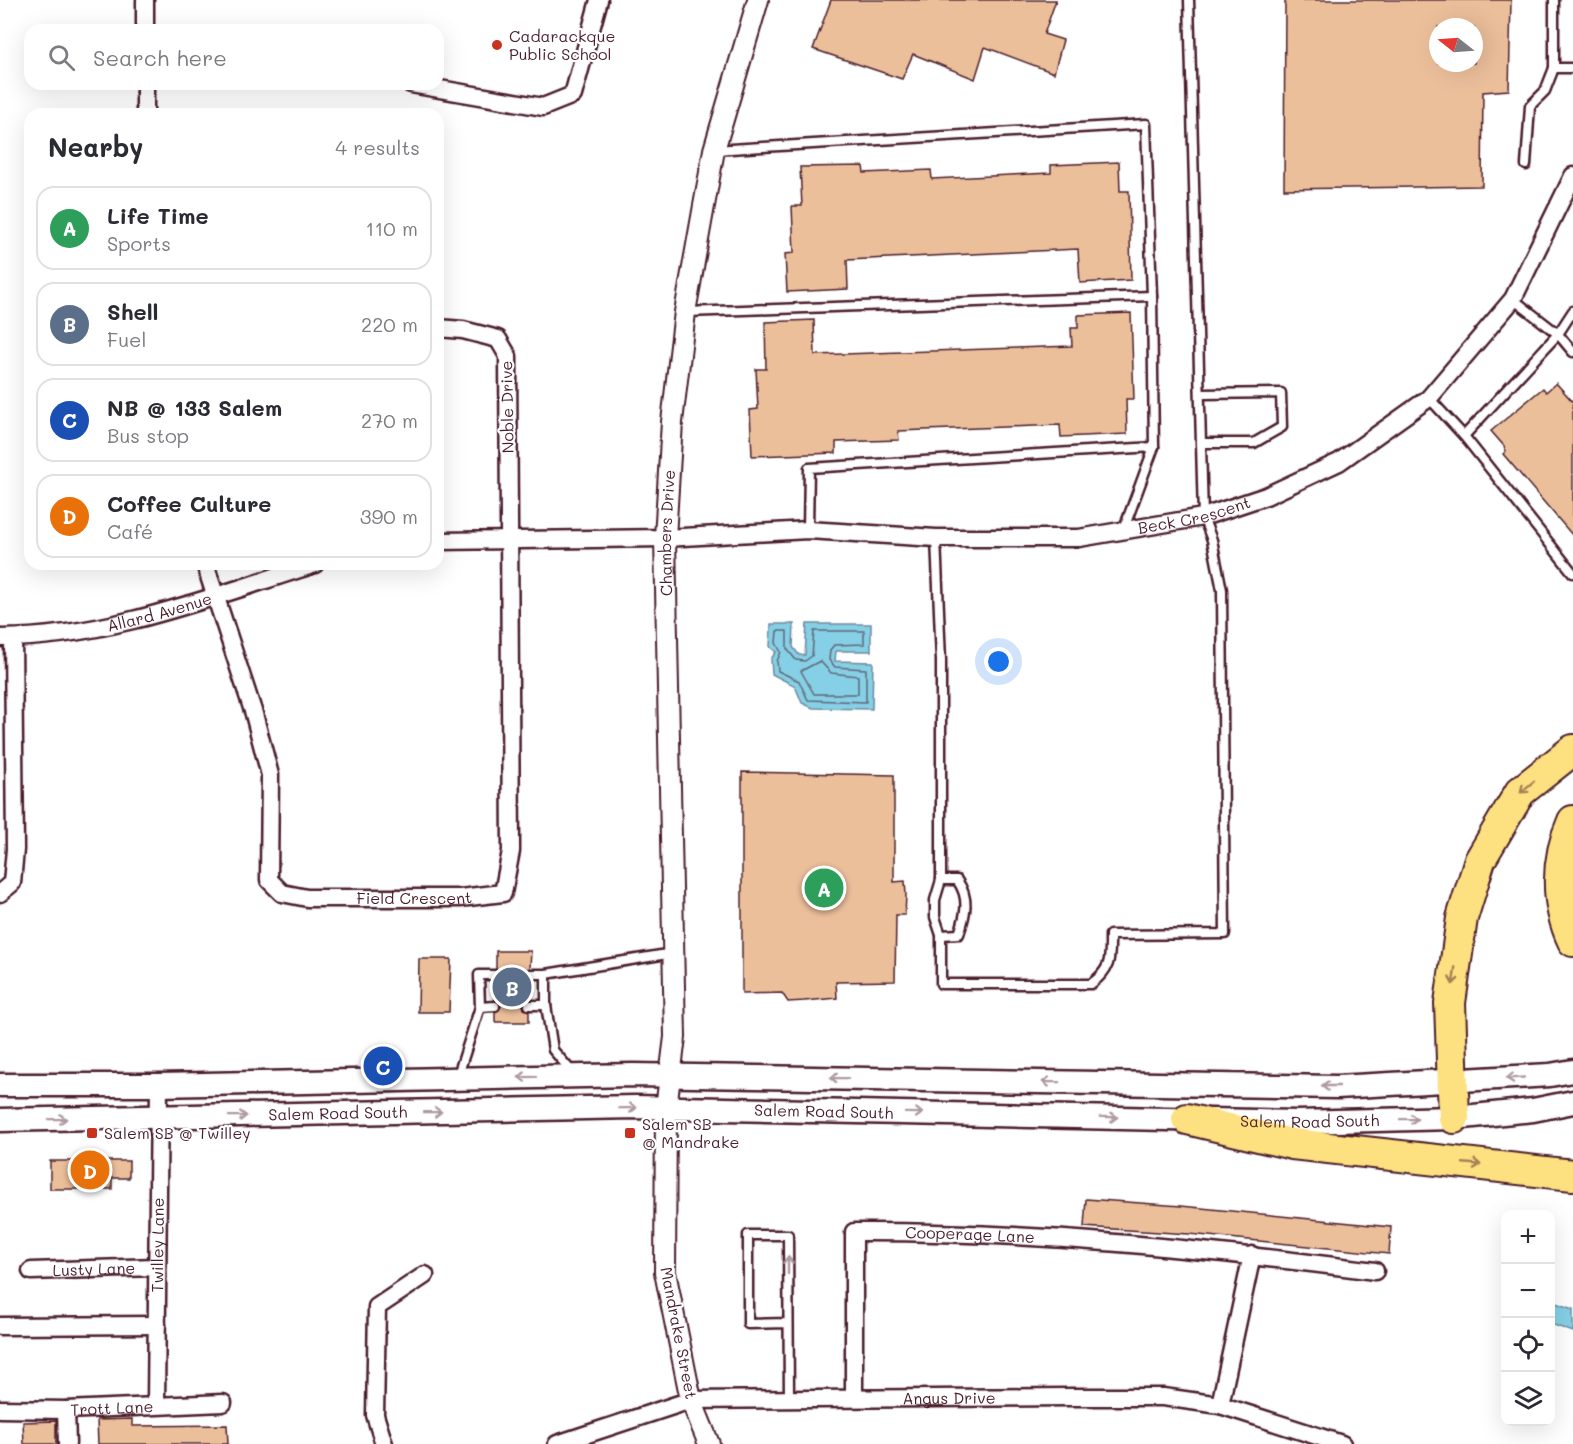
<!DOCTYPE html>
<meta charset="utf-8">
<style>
:root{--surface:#fff;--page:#f7f7f7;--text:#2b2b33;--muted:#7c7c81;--line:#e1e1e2;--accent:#0f766e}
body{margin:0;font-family:Mali,sans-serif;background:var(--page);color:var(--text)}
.controls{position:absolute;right:18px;bottom:18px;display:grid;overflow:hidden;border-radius:12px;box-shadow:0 6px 24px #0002}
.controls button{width:54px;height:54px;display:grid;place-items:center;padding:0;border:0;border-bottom:2px solid var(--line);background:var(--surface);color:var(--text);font:30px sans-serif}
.compass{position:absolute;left:1429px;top:18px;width:54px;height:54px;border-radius:50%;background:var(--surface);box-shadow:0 6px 24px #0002;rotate:287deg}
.you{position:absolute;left:999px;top:662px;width:21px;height:21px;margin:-15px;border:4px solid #fff;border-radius:50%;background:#1a73e8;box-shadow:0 0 0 9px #1a73e833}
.badge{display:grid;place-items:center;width:39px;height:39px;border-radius:50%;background:var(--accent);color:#fff;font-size:20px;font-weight:700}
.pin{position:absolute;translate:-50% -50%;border:3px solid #fff;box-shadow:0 2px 6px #0006}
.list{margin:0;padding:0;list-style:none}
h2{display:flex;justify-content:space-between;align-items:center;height:78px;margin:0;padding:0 24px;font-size:26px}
h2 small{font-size:20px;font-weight:400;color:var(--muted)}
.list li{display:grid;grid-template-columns:39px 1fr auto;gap:18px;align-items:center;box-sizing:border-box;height:84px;margin:0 12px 12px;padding:0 12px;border:2px solid var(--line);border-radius:18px}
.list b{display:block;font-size:22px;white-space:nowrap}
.list p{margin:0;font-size:20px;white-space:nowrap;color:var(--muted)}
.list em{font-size:20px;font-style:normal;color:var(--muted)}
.icon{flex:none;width:33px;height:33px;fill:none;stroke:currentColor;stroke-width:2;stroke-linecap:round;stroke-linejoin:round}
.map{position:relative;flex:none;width:1573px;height:1444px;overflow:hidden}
.search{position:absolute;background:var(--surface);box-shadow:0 6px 24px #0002;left:24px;top:24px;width:420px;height:66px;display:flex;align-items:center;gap:15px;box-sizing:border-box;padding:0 21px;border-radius:18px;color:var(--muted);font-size:22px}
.panel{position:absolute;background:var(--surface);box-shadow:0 6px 24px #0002;left:24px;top:108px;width:420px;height:462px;border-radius:18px}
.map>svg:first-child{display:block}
</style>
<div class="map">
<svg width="1573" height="1444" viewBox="0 0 1573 1444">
<rect width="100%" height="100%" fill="#fff"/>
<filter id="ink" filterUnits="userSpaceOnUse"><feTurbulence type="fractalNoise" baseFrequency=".0167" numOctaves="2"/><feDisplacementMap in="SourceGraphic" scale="12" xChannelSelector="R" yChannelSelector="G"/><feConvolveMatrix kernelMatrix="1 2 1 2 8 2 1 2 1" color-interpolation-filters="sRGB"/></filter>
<g filter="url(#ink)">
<g fill="#85d0e6" stroke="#6d899b" stroke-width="1.5">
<path d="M 771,624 L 794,624 L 793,647 L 799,655 L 805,655 L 807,624 L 871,624 L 871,651 L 836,651 L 835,661 L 873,662 L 872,709 L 813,708 L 802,703 L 795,686 L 772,674 L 771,659 L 776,652 L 770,647 Z"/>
<path d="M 1550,1301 L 1573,1309 L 1573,1332 L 1551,1324 Z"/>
</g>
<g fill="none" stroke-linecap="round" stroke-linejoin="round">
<g stroke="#626676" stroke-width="1.5">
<path d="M 777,631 L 787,631 L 787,649 L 796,660 L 805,661 L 812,656 L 814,631 L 864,631 L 864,644 L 834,645 L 830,650 L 829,660 L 835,667 L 866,669 L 866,702 L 808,700 L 799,681 L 778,671 L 777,661 L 781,652 L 776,643 Z"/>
<path d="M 820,661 L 831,673 L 858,676 L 858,694 L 814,694 L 801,671 Z"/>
</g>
</g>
<g fill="#ecbf9b" stroke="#4a1f2b" stroke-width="1.5" fill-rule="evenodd">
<path d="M 831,0 L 1056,0 L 1044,34 L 1063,40 L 1054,73 L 985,47 L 975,79 L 913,54 L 902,79 L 813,49 Z"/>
<path d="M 1285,0 L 1511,0 L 1509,90 L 1483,92 L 1482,186 L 1284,189 ZM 1438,27 L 1474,27 L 1474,63 L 1438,63 Z"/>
<path d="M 1119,162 L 1120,191 L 1129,191 L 1131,280 L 1080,283 L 1078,249 L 847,260 L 848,289 L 787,292 L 785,254 L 794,253 L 792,206 L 802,206 L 800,167 L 863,166 L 864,173 L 931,170 L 932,179 L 1051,173 L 1051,165 Z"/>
<path d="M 1131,313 L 1134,399 L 1126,399 L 1127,434 L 1061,437 L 1060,425 L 898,431 L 899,440 L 836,442 L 836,453 L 752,456 L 750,410 L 758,409 L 756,369 L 766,369 L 765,322 L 814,320 L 815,355 L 1072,346 L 1071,328 L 1078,328 L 1078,315 Z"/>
<path d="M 1556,383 L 1573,402 L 1573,536 L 1503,454 L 1506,451 L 1504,446 L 1491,431 L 1543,388 L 1546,392 Z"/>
<path d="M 742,772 L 894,775 L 894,882 L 905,881 L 906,895 L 905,915 L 896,915 L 895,981 L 836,982 L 837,998 L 804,1001 L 788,1002 L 782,993 L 742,994 Z"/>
<path d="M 496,951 L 531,951 L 530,968 L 524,973 L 530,980 L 530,999 L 523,1004 L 524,1009 L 529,1011 L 529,1022 L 495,1022 L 495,1012 L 501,1006 L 495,1000 L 496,981 L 502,976 L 496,969 Z"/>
<path d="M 419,959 L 451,959 L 449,1012 L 418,1012 Z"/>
<path d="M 50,1161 L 129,1161 L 129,1178 L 112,1178 L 112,1189 L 50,1189 Z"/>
<path d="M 1086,1199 L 1181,1206 L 1391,1227 L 1389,1254 L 1189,1234 L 1084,1227 Z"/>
<path d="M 132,1419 L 132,1426 L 227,1425 L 228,1444 L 98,1444 L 97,1420 Z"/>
<path d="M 56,1421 L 56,1444 L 24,1444 L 23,1422 Z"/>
</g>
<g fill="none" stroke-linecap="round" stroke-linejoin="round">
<defs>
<g id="service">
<path d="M 1554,0 L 1554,68 L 1573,68"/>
<path d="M 714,150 L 1146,124 L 1152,296 L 1154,447 L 809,468 L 808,530"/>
<path d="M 1526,165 L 1530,106 L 1545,91 L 1554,68"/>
<path d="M 1573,311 L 1558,334 L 1573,352"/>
<path d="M 686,312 L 1152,296"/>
<path d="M 1201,394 L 1281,393 L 1282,427 L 1254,443 L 1202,443"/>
<path d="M 1429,398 L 1464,436 L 1558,334 L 1513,299"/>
<path d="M 1464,436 L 1573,573"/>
<path d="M 1123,531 L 1154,447"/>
<path d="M 936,538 L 941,661 L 941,880 L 935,900 L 935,917 L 941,935 L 941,984 L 1091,984 C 1112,968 1110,959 1110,935 L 1225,934 L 1222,590 L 1212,540 L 1203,517 L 1189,0"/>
<path d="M 941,880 L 957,880 C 970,898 966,914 959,934 L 941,935"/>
<path d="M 530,974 L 546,974 L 546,1005"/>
<path d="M 546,974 L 673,953"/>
<path d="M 529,1005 L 546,1005 L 553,1050 L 573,1073"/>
<path d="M 480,1007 L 479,975 L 496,975"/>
<path d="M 457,1078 L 480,1007 L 495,1006"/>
<path d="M 788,1323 L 748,1324 L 748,1235 L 788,1235 L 789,1398"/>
</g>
<g id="minor">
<path d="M 145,30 L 145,0"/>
<path d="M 145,84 L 145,114"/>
<path d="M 411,84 L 543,107 L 573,95 L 599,0"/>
<path id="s1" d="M 438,541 L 665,538 L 808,530 L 936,538 L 1079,538 L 1203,517 L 1266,496 L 1339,462 L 1429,398 L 1513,299 L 1573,176"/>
<path id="s2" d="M 205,564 L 254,714 L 270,775 L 269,880 L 282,893 L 307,898 L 460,898 L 503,893 L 511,851 L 508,356 L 498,339 L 463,330 L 438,328"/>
<path id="s3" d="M 0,638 C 108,638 213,596 315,564"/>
<path d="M 0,893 L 12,883 L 15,849 L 13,638"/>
<path id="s4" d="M 31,1271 L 156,1267"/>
<path d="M 0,1326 L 157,1325"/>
<path id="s5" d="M 854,1398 L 854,1232 C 1029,1231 1202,1249 1375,1271"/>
<path id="s6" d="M 156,1405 L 159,1085"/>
<path d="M 1220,1405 L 1252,1255"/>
<path id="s7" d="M 0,1409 L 66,1410 L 223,1403"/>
<path d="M 66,1410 L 67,1444"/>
<path d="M 384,1444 L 375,1415 L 377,1307 L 425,1275"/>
<path id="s8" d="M 557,1444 L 691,1400 L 1069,1397 L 1163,1397 L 1220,1405 L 1342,1444"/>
</g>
<g id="tertiary">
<path id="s9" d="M 709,1444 L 691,1400 L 665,1272 L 666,1108 L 675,1037 L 665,538 L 672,422 L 685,312 L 714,150 L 758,0"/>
</g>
<g id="secondary">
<path d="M 0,1085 L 159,1085 L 633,1075 L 1337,1087 L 1550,1075 L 1573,1071"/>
<path id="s10" d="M 0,1120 L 635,1107 L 1297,1122 L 1454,1118 L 1533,1110 L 1573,1102"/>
</g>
<g id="motorway">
<path d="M 1573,821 C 1556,859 1555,903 1573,941"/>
<path d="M 1454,1118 L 1450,1003 L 1462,918 L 1480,860 L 1520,792 L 1573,750"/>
<path d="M 1187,1119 L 1292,1144 L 1573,1175"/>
</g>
</defs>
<use href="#service" stroke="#4a1f2b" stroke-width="13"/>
<use href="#minor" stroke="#4a1f2b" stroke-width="21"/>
<use href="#tertiary" stroke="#4a1f2b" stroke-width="24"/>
<use href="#secondary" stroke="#4a1f2b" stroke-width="27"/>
<use href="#motorway" stroke="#4a1f2b" stroke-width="34"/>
<use href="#service" stroke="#fff" stroke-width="8"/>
<use href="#minor" stroke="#fff" stroke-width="16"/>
<use href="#tertiary" stroke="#fff" stroke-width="20"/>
<use href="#secondary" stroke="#fff" stroke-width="22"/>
<use href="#motorway" stroke="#fde080" stroke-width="30"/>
</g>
<defs><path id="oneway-shaft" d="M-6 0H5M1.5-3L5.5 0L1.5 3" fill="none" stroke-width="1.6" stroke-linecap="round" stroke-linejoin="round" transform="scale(1.5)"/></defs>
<g stroke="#a48056">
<use href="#oneway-shaft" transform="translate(1527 787) rotate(140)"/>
<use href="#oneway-shaft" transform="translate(1454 976) rotate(98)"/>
<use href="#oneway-shaft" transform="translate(1472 1164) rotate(5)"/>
</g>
<g stroke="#ae9aa0">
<use href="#oneway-shaft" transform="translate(527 1077) rotate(179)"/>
<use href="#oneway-shaft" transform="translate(839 1078) rotate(-179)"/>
<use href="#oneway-shaft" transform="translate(1515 1078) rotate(177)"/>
<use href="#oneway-shaft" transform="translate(1051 1082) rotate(-179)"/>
<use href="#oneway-shaft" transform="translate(1330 1086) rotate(-180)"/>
<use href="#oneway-shaft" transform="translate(628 1108) rotate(-1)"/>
<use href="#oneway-shaft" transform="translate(433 1112) rotate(-1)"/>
<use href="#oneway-shaft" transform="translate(914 1113) rotate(1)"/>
<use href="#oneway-shaft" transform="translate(238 1116) rotate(-1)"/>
<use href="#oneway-shaft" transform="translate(1109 1117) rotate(1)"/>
<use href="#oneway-shaft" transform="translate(58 1119) rotate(-1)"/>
<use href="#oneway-shaft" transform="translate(1409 1119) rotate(-1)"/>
<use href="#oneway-shaft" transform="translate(788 1265) rotate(-90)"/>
</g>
</g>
<g fill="#c8321e" stroke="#fff" stroke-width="2">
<circle cx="497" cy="45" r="6"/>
<rect x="86" y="1127" width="12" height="12" rx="3"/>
<rect x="624" y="1127" width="12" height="12" rx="3"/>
</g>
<g text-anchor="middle" stroke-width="4.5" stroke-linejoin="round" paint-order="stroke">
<g font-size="16" fill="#4a1f2b" stroke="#fff" text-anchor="start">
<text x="509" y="42">Cadarackque<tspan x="509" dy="18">Public School</tspan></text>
<text x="642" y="1130">Salem SB<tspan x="642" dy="18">@ Mandrake</tspan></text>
<text x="104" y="1139">Salem SB @ Twilley</text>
</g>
<g font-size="16" fill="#4a1f2b" stroke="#fff">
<text transform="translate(507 407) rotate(-91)" y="6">Noble Drive</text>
<text dy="6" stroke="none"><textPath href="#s1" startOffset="759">Beck Crescent</textPath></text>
<text dy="6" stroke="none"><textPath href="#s9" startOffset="918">Chambers Drive</textPath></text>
<text dy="6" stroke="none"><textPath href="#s3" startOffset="162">Allard Avenue</textPath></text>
<text dy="6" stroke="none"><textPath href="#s2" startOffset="477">Field Crescent</textPath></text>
<text dy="6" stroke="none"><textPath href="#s10" startOffset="824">Salem Road South</textPath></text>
<text dy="6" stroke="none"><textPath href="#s10" startOffset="338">Salem Road South</textPath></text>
<text dy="6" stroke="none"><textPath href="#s10" startOffset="1310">Salem Road South</textPath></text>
<text dy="6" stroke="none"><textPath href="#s5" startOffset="282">Cooperage Lane</textPath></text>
<text dy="6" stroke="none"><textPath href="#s6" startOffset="160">Twilley Lane</textPath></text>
<text dy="6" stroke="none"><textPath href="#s4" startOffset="63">Lusty Lane</textPath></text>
<text transform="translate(679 1333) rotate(79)" y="6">Mandrake Street</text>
<text dy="6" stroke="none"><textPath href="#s8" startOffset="399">Angus Drive</textPath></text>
<text dy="6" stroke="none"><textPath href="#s7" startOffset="112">Trott Lane</textPath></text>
</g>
</g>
</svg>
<div class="controls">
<button>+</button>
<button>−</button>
<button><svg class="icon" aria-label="locate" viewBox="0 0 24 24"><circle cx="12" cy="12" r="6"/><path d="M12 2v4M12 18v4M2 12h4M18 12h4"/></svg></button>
<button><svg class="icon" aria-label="layers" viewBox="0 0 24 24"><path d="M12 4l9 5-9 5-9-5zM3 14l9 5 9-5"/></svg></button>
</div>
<svg class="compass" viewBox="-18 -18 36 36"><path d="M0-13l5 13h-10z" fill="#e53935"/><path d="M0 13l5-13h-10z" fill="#7c7c81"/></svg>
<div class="you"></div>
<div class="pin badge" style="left:824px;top:888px;background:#2e9e5b">A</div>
<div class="pin badge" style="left:512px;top:987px;background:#5c6f8a">B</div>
<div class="pin badge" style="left:383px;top:1066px;background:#1a4fb4">C</div>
<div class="pin badge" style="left:90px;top:1170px;background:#e8710a">D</div>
<div class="search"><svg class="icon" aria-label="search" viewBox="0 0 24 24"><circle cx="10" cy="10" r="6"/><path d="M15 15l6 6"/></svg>Search here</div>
<section class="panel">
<h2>Nearby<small>4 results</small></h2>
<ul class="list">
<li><span class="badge" style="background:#2e9e5b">A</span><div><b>Life Time</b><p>Sports</p></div><em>110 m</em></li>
<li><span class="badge" style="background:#5c6f8a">B</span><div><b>Shell</b><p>Fuel</p></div><em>220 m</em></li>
<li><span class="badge" style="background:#1a4fb4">C</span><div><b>NB @ 133 Salem</b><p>Bus stop</p></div><em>270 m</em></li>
<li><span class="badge" style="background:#e8710a">D</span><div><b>Coffee Culture</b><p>Café</p></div><em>390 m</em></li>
</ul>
</section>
</div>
